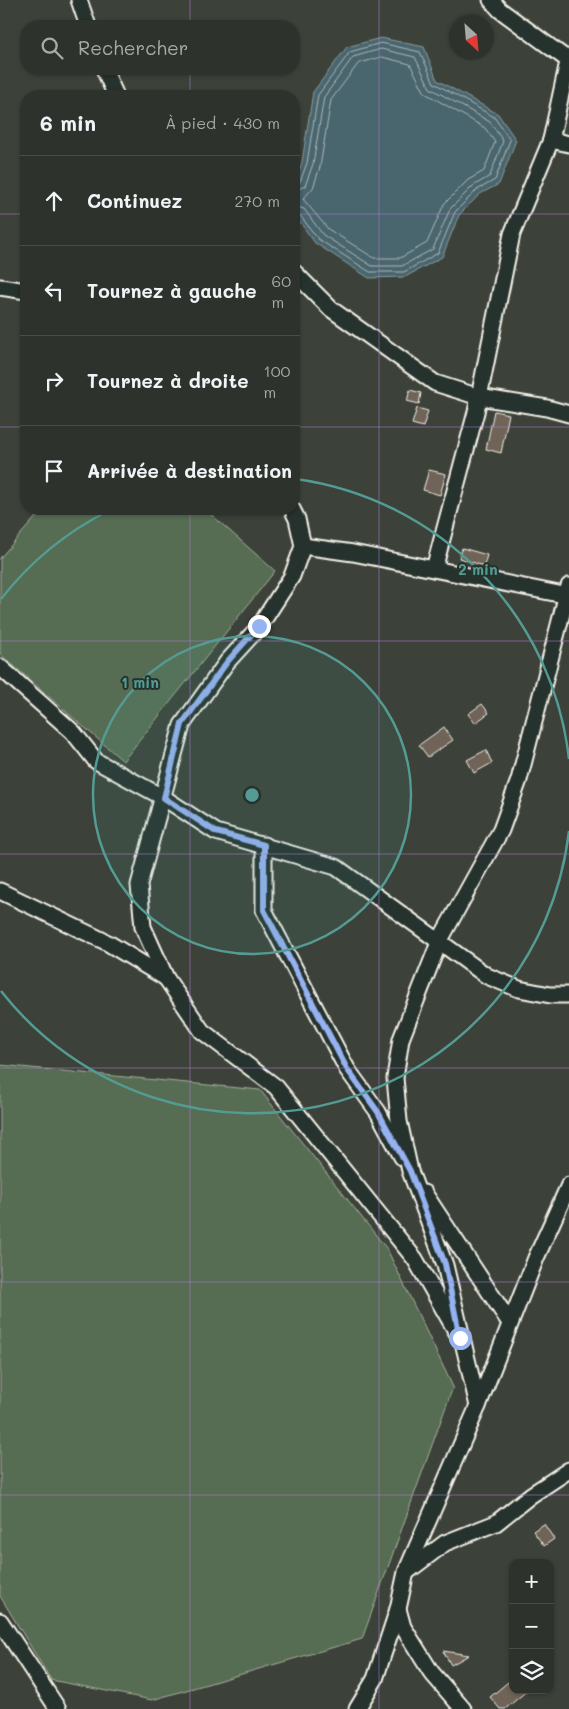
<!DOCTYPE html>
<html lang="fr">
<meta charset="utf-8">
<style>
:root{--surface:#2d322c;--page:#393e38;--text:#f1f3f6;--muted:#a7aaa9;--line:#484d48}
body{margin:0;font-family:Mali,sans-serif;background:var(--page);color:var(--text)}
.controls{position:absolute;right:15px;bottom:15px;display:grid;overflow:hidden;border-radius:10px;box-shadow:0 1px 4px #0004}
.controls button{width:45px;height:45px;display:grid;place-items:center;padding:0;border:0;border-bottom:1px solid var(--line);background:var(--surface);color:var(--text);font:25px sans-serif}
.compass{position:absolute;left:449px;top:15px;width:45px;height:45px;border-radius:50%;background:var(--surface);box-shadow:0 1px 4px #0004;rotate:154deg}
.stop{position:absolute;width:15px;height:15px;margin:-11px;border:4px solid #95b2f1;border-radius:50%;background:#fff}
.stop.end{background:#95b2f1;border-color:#fff;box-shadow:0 1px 5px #0008}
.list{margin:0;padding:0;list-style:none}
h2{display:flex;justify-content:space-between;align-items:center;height:65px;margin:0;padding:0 20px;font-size:21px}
h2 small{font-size:16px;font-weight:400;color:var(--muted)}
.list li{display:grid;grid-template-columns:32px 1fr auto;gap:15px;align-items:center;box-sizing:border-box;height:90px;padding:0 20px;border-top:1px solid var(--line)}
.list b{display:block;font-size:19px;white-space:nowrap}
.list em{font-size:16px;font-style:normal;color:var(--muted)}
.icon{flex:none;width:28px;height:28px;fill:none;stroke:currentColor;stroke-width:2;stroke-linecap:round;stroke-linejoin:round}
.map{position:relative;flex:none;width:569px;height:1709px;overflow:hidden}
.search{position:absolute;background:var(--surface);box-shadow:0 1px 4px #0004;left:20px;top:20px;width:280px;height:55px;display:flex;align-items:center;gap:12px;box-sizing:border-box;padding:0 18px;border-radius:20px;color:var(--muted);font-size:19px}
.panel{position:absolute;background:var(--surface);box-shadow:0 1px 4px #0004;left:20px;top:90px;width:280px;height:425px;border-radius:20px}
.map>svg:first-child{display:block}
</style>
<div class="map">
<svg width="569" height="1709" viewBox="0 0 569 1709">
<rect width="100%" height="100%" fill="#3c423a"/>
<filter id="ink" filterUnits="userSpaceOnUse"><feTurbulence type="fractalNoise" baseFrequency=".02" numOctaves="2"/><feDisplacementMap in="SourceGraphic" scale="10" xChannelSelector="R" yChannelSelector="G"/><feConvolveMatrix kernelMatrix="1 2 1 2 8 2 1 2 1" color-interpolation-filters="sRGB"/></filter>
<g filter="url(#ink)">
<g fill="#576d52" stroke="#a6af9d">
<path d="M 43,509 L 205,509 L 275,571 L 123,761 L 0,654 L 0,558 Z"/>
<path d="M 0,1065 L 260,1090 L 387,1249 L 453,1387 L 362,1639 L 152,1700 L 51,1680 L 0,1596 Z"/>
</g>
<path fill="#49656e" stroke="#8d9d9f" d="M 381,38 L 424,47 L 437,80 L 498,114 L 516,140 L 499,184 L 480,194 L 459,215 L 442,257 L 405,277 L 369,278 L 315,243 L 294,214 L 294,186 L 302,162 L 313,92 L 347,47 Z"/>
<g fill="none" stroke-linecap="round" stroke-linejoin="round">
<g stroke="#b0b9b7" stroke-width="1">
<path d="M 382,57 L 410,64 L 425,93 L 485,128 L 495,142 L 484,171 L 468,180 L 444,204 L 427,243 L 400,258 L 374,258 L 328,229 L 303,199 L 313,188 L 320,167 L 331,100 L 358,64 Z"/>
<path d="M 294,185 L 300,182 L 307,163 L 318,95 L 350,52 L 381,43 L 420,52 L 434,83 L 494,117 L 510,140 L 495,180 L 477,190 L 455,212 L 438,253 L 404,272 L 370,272 L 318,239 L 299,214 L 294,212"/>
<path d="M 294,191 L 305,186 L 313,164 L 324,97 L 353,57 L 381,49 L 415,57 L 430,88 L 490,122 L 503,141 L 490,176 L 473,186 L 450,209 L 433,249 L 402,266 L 372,266 L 323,235 L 304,209 L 294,206"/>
</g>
</g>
<g fill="#6f6459" stroke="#f4f1e8">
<path d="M 410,390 L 421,393 L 419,404 L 407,401 Z"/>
<path d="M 417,408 L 428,411 L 423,427 L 412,424 Z"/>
<path d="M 494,411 L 509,414 L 501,453 L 486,449 Z"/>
<path d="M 429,470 L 446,474 L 440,495 L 423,490 Z"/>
<path d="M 462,548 L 487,555 L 484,566 L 459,558 Z"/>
<path d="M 482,704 L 489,713 L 475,723 L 468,714 Z"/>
<path d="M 444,727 L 453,740 L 428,757 L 419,745 Z"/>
<path d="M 486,750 L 492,763 L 474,773 L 467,760 Z"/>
<path d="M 544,1524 L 554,1539 L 544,1546 L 533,1531 Z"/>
<path d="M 443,1651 L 469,1655 L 451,1665 Z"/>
<path d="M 513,1678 L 513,1690 L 528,1690 L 505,1709 L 500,1709 L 490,1697 Z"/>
</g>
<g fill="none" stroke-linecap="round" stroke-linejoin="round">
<defs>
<g id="minor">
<path d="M 79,0 L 88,26"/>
<path d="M 491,0 L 500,10 L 568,60"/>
<path d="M 104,69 L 116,96"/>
<path d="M 551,140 L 569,144"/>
<path d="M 294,272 L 331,309 L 435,383 L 479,397 L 547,408 L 569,414"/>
<path d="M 0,287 L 26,291"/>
<path d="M 292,509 L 297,519 L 303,546 L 292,576 L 259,627 L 227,662 L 182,725 L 139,885 L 143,927 L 166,978 L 202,1031 L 276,1087 L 415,1259 L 460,1338"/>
<path d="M 303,546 L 353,553 L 569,596"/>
<path d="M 434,569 L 476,412 L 512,234 L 551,140 L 569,57"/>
<path d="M 0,667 L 73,732 L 96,761 L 164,798 L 216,832 L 336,867 L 487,976 L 519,989 L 550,995 L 569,995"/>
<path d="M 264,845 L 264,910 L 347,1069 L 378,1112 L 402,1157"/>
<path d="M 0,891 L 108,943 L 166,978"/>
<path d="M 424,1193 L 510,1323"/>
<path d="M 478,1406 L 445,1265 L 410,1171 L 399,1121 L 395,1078 L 401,1039 L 440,940 L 501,830 L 519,780 L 569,586"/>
<path d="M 408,1571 L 445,1543 L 496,1523 L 531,1495 L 569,1470"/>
<path d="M 0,1621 L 58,1709"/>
<path d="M 357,1709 L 375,1679 L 398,1609"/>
<path d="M 463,1709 L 431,1672 L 403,1627 L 398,1609 L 406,1572 L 478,1406 L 536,1258 L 569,1185"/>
</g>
</defs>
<use href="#minor" stroke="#f4f1e8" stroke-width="19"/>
<use href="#minor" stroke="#26332d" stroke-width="15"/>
</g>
</g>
<g fill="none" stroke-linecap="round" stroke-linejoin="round" filter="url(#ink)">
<path stroke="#95b2f1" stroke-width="6" d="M 259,626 L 227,662 L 182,724 L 164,798 L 216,832 L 264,845 L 264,910 L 347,1069 L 378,1112 L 410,1171 L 445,1264 L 460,1338"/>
</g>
<path fill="none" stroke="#ab7bcf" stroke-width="1" stroke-opacity="0.55" d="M 190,0 L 190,26M 379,0 L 379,1709M 190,69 L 190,96M 0,214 L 26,214M 294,214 L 569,214M 0,427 L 26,427M 294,427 L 569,427M 190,509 L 190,1709M 0,641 L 569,641M 0,854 L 569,854M 0,1068 L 569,1068M 0,1282 L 569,1282M 0,1495 L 569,1495"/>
<circle cx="252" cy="795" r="159" fill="#549b93" fill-opacity=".12"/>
<g fill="none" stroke="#549b93" stroke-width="2.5">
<circle cx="252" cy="795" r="159"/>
<path d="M569 831A319 319 0 0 1 1 991M1 599A319 319 0 0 1 110 510M296 479A319 319 0 0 1 569 759"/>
</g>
<circle cx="252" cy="795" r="8" fill="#549b93" stroke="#26332d" stroke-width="2.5"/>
<g font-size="15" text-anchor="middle" font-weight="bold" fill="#549b93" stroke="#26332d" stroke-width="4" stroke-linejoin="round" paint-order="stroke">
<text x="478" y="575">2 min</text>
<text x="140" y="688">1 min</text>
</g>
</svg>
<div class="controls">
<button>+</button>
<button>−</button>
<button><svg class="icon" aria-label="layers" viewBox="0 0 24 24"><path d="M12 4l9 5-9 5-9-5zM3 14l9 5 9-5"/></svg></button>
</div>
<svg class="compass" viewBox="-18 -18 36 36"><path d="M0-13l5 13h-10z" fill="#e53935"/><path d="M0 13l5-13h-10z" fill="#a7aaa9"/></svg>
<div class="stop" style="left:460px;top:1338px"></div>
<div class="stop end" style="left:259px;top:626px"></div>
<div class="search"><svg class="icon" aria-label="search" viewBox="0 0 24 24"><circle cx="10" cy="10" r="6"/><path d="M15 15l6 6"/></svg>Rechercher</div>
<section class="panel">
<h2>6 min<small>À pied · 430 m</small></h2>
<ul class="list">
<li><svg class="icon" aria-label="ahead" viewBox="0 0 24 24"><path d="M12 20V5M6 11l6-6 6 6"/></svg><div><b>Continuez</b></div><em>270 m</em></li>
<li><svg class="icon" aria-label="left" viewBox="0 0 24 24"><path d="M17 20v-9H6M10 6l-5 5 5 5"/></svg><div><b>Tournez à gauche</b></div><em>60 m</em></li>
<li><svg class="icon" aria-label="right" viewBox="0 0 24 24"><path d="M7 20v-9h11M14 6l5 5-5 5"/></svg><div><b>Tournez à droite</b></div><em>100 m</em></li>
<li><svg class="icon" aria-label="arrive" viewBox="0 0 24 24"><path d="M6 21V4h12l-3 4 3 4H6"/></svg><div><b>Arrivée à destination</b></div></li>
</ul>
</section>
</div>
